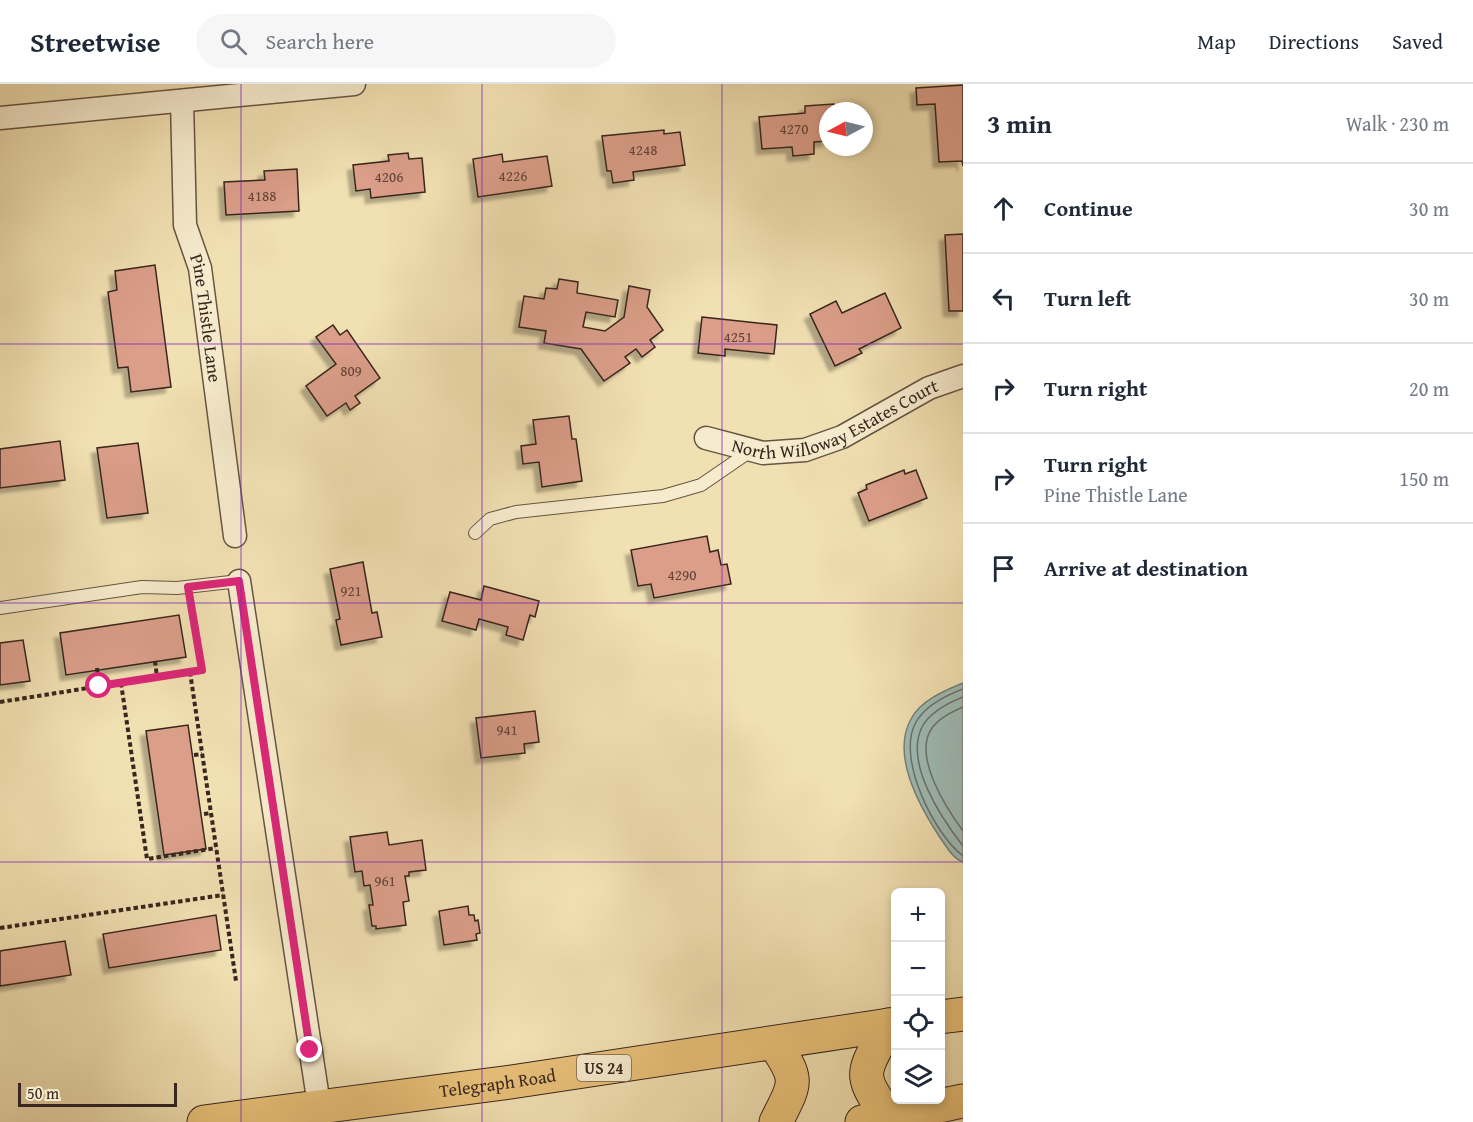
<!DOCTYPE html>
<meta charset="utf-8">
<style>
:root{--surface:#fff;--page:#f6f6f7;--text:#1f2937;--muted:#747a83;--line:#e0e1e3}
body{margin:0;font-family:"Gentium Book Plus",serif;background:var(--page);color:var(--text)}
.controls{position:absolute;right:18px;bottom:18px;display:grid;overflow:hidden;border-radius:9px;box-shadow:0 3px 9px #0003}
.controls button{width:54px;height:54px;display:grid;place-items:center;padding:0;border:0;border-bottom:2px solid var(--line);background:var(--surface);color:var(--text);font:30px sans-serif}
.compass{position:absolute;left:819px;top:18px;width:54px;height:54px;border-radius:50%;background:var(--surface);box-shadow:0 3px 9px #0003;rotate:263deg}
.scale{position:absolute;left:18px;bottom:15px;width:159px;box-sizing:border-box;padding-left:6px;border:3px solid #39261e;border-top:0;font-size:16px;line-height:21px;white-space:nowrap;color:#39261e;-webkit-text-stroke:4px #f6ebcd;paint-order:stroke}
.stop{position:absolute;width:18px;height:18px;margin:-14px;border:4px solid #db2777;border-radius:50%;background:#fff}
.stop.end{background:#db2777;border-color:#fff;box-shadow:0 2px 6px #0008}
.list{margin:0;padding:0;list-style:none}
h2{display:flex;justify-content:space-between;align-items:center;height:78px;margin:0;padding:0 24px;font-size:26px}
h2 small{font-size:20px;font-weight:400;color:var(--muted)}
.list li{display:grid;grid-template-columns:39px 1fr auto;gap:18px;align-items:center;box-sizing:border-box;height:90px;padding:0 24px;border-top:2px solid var(--line)}
.list b{display:block;font-size:22px;white-space:nowrap}
.list p{margin:0;font-size:20px;white-space:nowrap;color:var(--muted)}
.list em{font-size:20px;font-style:normal;color:var(--muted)}
.icon{flex:none;width:33px;height:33px;fill:none;stroke:currentColor;stroke-width:2;stroke-linecap:round;stroke-linejoin:round}
.map{position:relative;flex:none;width:963px;height:1038px;overflow:hidden}
header{display:flex;align-items:center;gap:36px;box-sizing:border-box;height:84px;padding:0 30px;background:var(--surface);border-bottom:2px solid var(--line)}
header strong{font-size:28px}
nav{display:flex;gap:33px;margin-inline-start:auto;font-size:21px}
.search{width:420px;height:54px;background:var(--page);display:flex;align-items:center;gap:15px;box-sizing:border-box;padding:0 21px;border-radius:33px;color:var(--muted);font-size:22px}
main{display:flex}
aside{flex:1;background:var(--surface)}
.map>svg:first-child{display:block}
</style>
<header>
<strong>Streetwise</strong>
<div class="search"><svg class="icon" aria-label="search" viewBox="0 0 24 24"><circle cx="10" cy="10" r="6"/><path d="M15 15l6 6"/></svg>Search here</div>
<nav><a>Map</a><a>Directions</a><a>Saved</a></nav>
</header>
<main>
<div class="map">
<svg width="963" height="1038" viewBox="0 0 963 1038">
<defs>
<filter id="shadow"><feDropShadow dx="-5.5" dy="5.5" stdDeviation="1.5" flood-color="#0004"/></filter>
</defs>
<rect width="100%" height="100%" fill="#f1e0b2"/>
<filter id="stains"><feTurbulence type="fractalNoise" baseFrequency=".00333" numOctaves="4"/><feColorMatrix values="0 0 0 0 .2 0 0 0 0 .09 0 0 0 0 .02 0 0 0 .5 -.17"/></filter>
<radialGradient id="worn" r=".72"><stop offset=".6" stop-color="#630" stop-opacity="0"/><stop offset="1" stop-color="#630" stop-opacity=".3"/></radialGradient>
<path fill="#9dbbb5" stroke="#757f79" stroke-width="1.5" d="M 963,599 L 963,778 C 953,775 947,763 941,755 C 921,725 890,672 911,635 C 921,616 944,607 963,599 Z"/>
<g fill="none" stroke-linecap="round" stroke-linejoin="round">
<g stroke="#6b706a" stroke-width="1.5">
<path d="M 963,605 C 945,612 924,622 915,640 C 897,675 934,750 963,772"/>
<path d="M 963,613 C 948,619 930,628 922,643 C 904,679 942,735 963,762"/>
<path d="M 963,623 C 952,628 939,634 932,644 C 912,672 947,725 963,747"/>
</g>
</g>
<g fill="#db9e89" stroke="#39261e" stroke-width="1.5" filter="url(#shadow)">
<path d="M 963,1 L 963,82 L 962,77 L 939,78 L 935,20 L 917,21 L 916,4 Z"/>
<path d="M 834,20 L 834,27 L 828,27 L 828,57 L 814,58 L 814,70 L 793,72 L 792,63 L 762,65 L 759,33 L 805,29 L 805,22 Z"/>
<path d="M 664,46 L 664,50 L 680,48 L 685,81 L 633,88 L 634,96 L 613,99 L 611,87 L 607,87 L 602,52 Z"/>
<path d="M 408,69 L 409,75 L 422,74 L 425,108 L 371,114 L 370,105 L 356,107 L 353,81 L 389,77 L 388,71 Z"/>
<path d="M 502,70 L 503,78 L 547,72 L 552,102 L 478,113 L 473,75 Z"/>
<path d="M 297,85 L 299,127 L 226,131 L 224,98 L 265,96 L 264,87 Z"/>
<path d="M 963,150 L 963,227 L 949,227 L 945,151 Z"/>
<path d="M 155,181 L 171,303 L 131,308 L 128,283 L 118,284 L 108,208 L 117,206 L 115,187 Z"/>
<path d="M 559,195 L 578,198 L 577,209 L 618,216 L 615,233 L 586,228 L 583,243 L 605,247 L 624,233 L 629,202 L 650,206 L 647,223 L 663,246 L 650,256 L 655,263 L 642,273 L 636,265 L 625,273 L 630,279 L 604,297 L 581,265 L 544,259 L 546,247 L 519,243 L 524,212 L 544,215 L 546,204 L 557,205 Z"/>
<path d="M 885,209 L 901,244 L 859,265 L 862,269 L 835,282 L 810,230 L 836,217 L 842,229 Z"/>
<path d="M 702,233 L 777,241 L 774,270 L 725,265 L 725,272 L 698,269 Z"/>
<path d="M 333,241 L 340,251 L 347,246 L 380,294 L 355,312 L 360,319 L 350,326 L 346,319 L 327,332 L 306,302 L 336,280 L 316,253 Z"/>
<path d="M 569,332 L 572,355 L 576,355 L 582,397 L 542,403 L 539,378 L 523,380 L 521,362 L 536,360 L 533,336 Z"/>
<path d="M 60,357 L 65,396 L 0,404 L 0,365 Z"/>
<path d="M 138,359 L 148,429 L 107,434 L 97,364 Z"/>
<path d="M 904,386 L 905,390 L 916,386 L 927,414 L 869,437 L 858,409 L 867,405 L 866,401 Z"/>
<path d="M 707,452 L 710,468 L 718,466 L 721,481 L 727,480 L 731,500 L 654,514 L 651,500 L 638,502 L 631,466 Z"/>
<path d="M 363,478 L 372,529 L 377,528 L 382,553 L 341,561 L 336,536 L 340,535 L 330,485 Z"/>
<path d="M 484,502 L 539,517 L 535,533 L 530,531 L 523,556 L 506,551 L 508,543 L 479,535 L 476,546 L 442,537 L 450,508 L 481,516 Z"/>
<path d="M 179,531 L 186,573 L 66,591 L 60,549 Z"/>
<path d="M 23,556 L 30,597 L 0,601 L 0,559 Z"/>
<path d="M 535,627 L 539,658 L 524,660 L 525,669 L 481,674 L 476,634 Z"/>
<path d="M 188,641 L 206,765 L 164,771 L 146,647 Z"/>
<path d="M 387,748 L 389,761 L 422,756 L 426,786 L 409,788 L 409,792 L 405,792 L 409,817 L 403,818 L 406,841 L 376,845 L 376,842 L 372,842 L 369,821 L 373,821 L 370,801 L 364,802 L 362,787 L 355,788 L 350,753 Z"/>
<path d="M 468,822 L 469,831 L 474,831 L 475,837 L 478,836 L 480,849 L 476,850 L 477,856 L 444,861 L 439,827 Z"/>
<path d="M 216,831 L 221,866 L 109,884 L 103,850 Z"/>
<path d="M 65,857 L 71,891 L 0,902 L 0,867 Z"/>
</g>
<g fill="none" stroke-linecap="round" stroke-linejoin="round">
<defs>
<g id="lane">
<path d="M 475,449 L 490,435 L 516,428 L 663,412 L 701,401 L 752,366"/>
<path d="M 0,524 L 142,503 L 177,504 L 239,497"/>
</g>
<g id="street">
<path id="s1" d="M 182,17 L 185,141 L 200,184 L 235,452"/>
<path d="M 0,34 L 354,0"/>
<path id="s2" d="M 706,354 L 763,369 L 805,366 L 842,353 L 929,304 L 963,292"/>
<path d="M 239,497 L 319,1021"/>
</g>
<g id="highway">
<path d="M 940,933 L 963,930"/>
<path d="M 888,941 C 864,989 855,988 889,1033"/>
<path d="M 774,959 C 800,997 796,998 776,1038"/>
<path id="s3" d="M 204,1038 L 511,998 L 896,940"/>
<path d="M 862,1038 L 963,1017"/>
</g>
</defs>
<use href="#lane" stroke="#675443" stroke-width="14"/>
<use href="#street" stroke="#675443" stroke-width="25"/>
<use href="#highway" stroke="#39261e" stroke-width="35"/>
<g stroke="#39261e" stroke-width="4" stroke-dasharray="4.5 3" stroke-linecap="butt">
<path d="M 155,577 L 157,593"/>
<path d="M 97,584 L 99,602"/>
<path d="M 190,588 L 236,897"/>
<path d="M 121,599 L 147,775 L 216,764"/>
<path d="M 0,618 L 202,586 L 190,519"/>
<path d="M 194,671 L 202,670"/>
<path d="M 204,730 L 211,729"/>
<path d="M 0,844 L 223,811"/>
</g>
<use href="#lane" stroke="#f6ebcd" stroke-width="12"/>
<use href="#street" stroke="#f6ebcd" stroke-width="22"/>
<use href="#highway" stroke="#e8c079" stroke-width="33"/>
</g>
<g fill="none" stroke-linecap="round" stroke-linejoin="round">
<path stroke="#db2777" stroke-width="8" d="M 99,602 L 202,586 L 188,503 L 239,497 L 310,966"/>
</g>
<path fill="none" stroke="#7b2cbf" stroke-width="1.5" stroke-opacity="0.55" d="M 241,0 L 241,1038M 482,0 L 482,1038M 722,0 L 722,1038M 0,260 L 963,260M 0,519 L 963,519M 0,778 L 963,778"/>
<g text-anchor="middle" stroke-width="5" stroke-linejoin="round" paint-order="stroke">
<g font-size="15" fill="#624439">
<text x="794" y="50">4270</text>
<text x="643" y="71">4248</text>
<text x="513" y="97">4226</text>
<text x="389" y="98">4206</text>
<text x="262" y="117">4188</text>
<text x="738" y="258">4251</text>
<text x="351" y="292">809</text>
<text x="682" y="496">4290</text>
<text x="351" y="512">921</text>
<text x="507" y="651">941</text>
<text x="385" y="802">961</text>
</g>
<rect fill="#f6ebcd" stroke="#726152" stroke-width="1.5" x="577" y="971" width="54" height="26" rx="4.5"/>
<g font-size="16" font-weight="bold" fill="#39261e">
<text x="604" y="990">US 24</text>
</g>
<g font-size="18" fill="#39261e" stroke="#f6ebcd">
<text dy="6" stroke="none"><textPath href="#s1" startOffset="220">Pine Thistle Lane</textPath></text>
<text dy="6" stroke="none"><textPath href="#s2" startOffset="138">North Willoway Estates Court</textPath></text>
<text dy="6" stroke="none"><textPath href="#s3" startOffset="296">Telegraph Road</textPath></text>
</g>
</g>
<rect width="100%" height="100%" filter="url(#stains)"/>
<rect width="100%" height="100%" fill="url(#worn)"/>
</svg>
<div class="controls">
<button>+</button>
<button>−</button>
<button><svg class="icon" aria-label="locate" viewBox="0 0 24 24"><circle cx="12" cy="12" r="6"/><path d="M12 2v4M12 18v4M2 12h4M18 12h4"/></svg></button>
<button><svg class="icon" aria-label="layers" viewBox="0 0 24 24"><path d="M12 4l9 5-9 5-9-5zM3 14l9 5 9-5"/></svg></button>
</div>
<svg class="compass" viewBox="-18 -18 36 36"><path d="M0-13l5 13h-10z" fill="#e53935"/><path d="M0 13l5-13h-10z" fill="#747a83"/></svg>
<div class="scale">50 m</div>
<div class="stop" style="left:99px;top:602px"></div>
<div class="stop end" style="left:310px;top:966px"></div>
</div>
<aside>
<h2>3 min<small>Walk · 230 m</small></h2>
<ul class="list">
<li><svg class="icon" aria-label="ahead" viewBox="0 0 24 24"><path d="M12 20V5M6 11l6-6 6 6"/></svg><div><b>Continue</b></div><em>30 m</em></li>
<li><svg class="icon" aria-label="left" viewBox="0 0 24 24"><path d="M17 20v-9H6M10 6l-5 5 5 5"/></svg><div><b>Turn left</b></div><em>30 m</em></li>
<li><svg class="icon" aria-label="right" viewBox="0 0 24 24"><path d="M7 20v-9h11M14 6l5 5-5 5"/></svg><div><b>Turn right</b></div><em>20 m</em></li>
<li><svg class="icon" aria-label="right" viewBox="0 0 24 24"><path d="M7 20v-9h11M14 6l5 5-5 5"/></svg><div><b>Turn right</b><p>Pine Thistle Lane</p></div><em>150 m</em></li>
<li><svg class="icon" aria-label="arrive" viewBox="0 0 24 24"><path d="M6 21V4h12l-3 4 3 4H6"/></svg><div><b>Arrive at destination</b></div></li>
</ul>
</aside>
</main>
